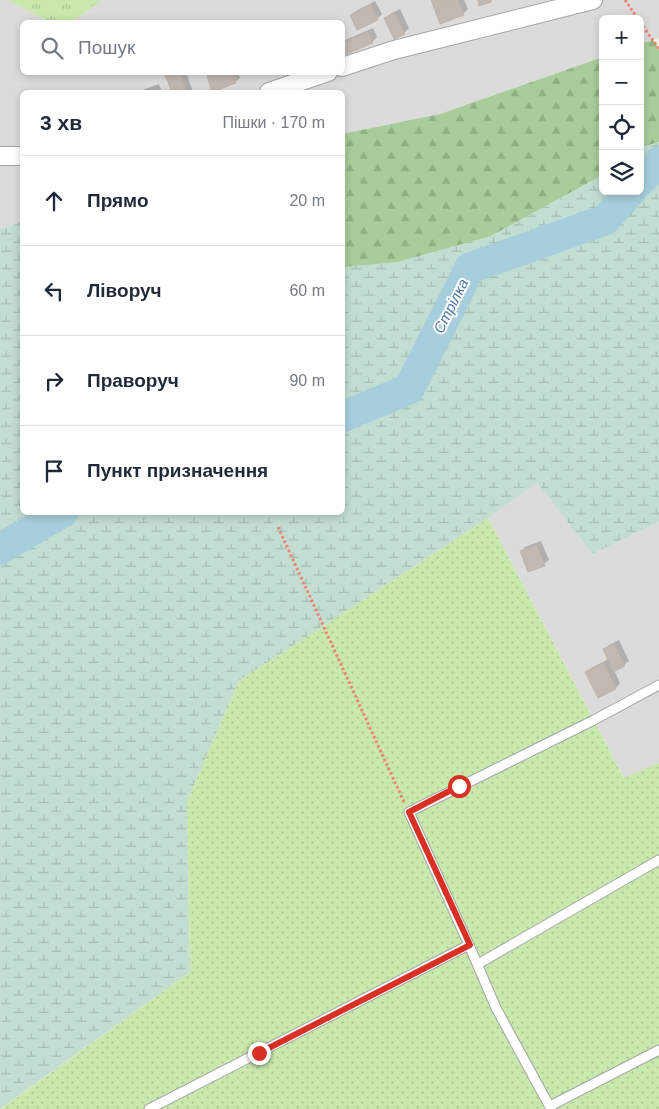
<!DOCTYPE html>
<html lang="uk">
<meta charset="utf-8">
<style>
:root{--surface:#fff;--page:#f2f2f3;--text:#1f2937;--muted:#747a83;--line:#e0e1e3}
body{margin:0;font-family:Arial,sans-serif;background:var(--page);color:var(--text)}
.controls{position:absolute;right:15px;top:15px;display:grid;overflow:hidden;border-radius:8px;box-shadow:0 2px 8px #0003}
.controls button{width:45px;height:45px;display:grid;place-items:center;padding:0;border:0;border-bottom:1px solid var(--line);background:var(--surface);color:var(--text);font:25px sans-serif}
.stop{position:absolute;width:15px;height:15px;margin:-11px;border:4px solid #d93025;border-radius:50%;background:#fff}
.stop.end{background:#d93025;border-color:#fff;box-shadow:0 1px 5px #0008}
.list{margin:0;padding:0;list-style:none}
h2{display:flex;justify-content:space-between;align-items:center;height:65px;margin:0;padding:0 20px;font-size:21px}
h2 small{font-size:16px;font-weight:400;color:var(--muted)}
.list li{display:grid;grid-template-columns:32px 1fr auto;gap:15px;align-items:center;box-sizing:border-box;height:90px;padding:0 20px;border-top:1px solid var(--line)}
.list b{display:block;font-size:19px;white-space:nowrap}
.list em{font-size:16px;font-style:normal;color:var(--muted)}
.icon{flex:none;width:28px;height:28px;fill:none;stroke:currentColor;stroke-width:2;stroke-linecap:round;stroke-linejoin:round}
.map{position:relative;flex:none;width:659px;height:1109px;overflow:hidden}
.search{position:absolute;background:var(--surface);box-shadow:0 2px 8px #0003;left:20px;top:20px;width:325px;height:55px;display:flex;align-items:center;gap:12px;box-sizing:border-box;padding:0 18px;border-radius:8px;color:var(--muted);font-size:19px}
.panel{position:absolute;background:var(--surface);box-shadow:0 2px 8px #0003;left:20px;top:90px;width:325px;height:425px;border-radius:8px}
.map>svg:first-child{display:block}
</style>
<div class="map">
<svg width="659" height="1109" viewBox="0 0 659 1109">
<defs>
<pattern id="grass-tufts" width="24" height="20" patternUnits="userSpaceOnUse" patternTransform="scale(1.25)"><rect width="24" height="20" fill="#c8e8ac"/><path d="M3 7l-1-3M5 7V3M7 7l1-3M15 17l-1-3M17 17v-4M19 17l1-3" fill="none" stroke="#abc794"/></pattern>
<pattern id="forest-firs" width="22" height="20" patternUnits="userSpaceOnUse" patternTransform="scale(1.25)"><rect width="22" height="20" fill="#a8cd9a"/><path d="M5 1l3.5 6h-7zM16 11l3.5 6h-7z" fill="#90b084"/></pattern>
<pattern id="wetland-marsh" width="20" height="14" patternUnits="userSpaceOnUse" patternTransform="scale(1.25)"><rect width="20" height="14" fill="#c2ddd1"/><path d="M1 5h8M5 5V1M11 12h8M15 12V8" fill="none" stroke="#a6bdb3"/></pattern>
<pattern id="garden-dots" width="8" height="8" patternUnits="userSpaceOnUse" patternTransform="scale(1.25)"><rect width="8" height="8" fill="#c8e8ac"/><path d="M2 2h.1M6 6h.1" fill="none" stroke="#abc794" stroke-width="1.8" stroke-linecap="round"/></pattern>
</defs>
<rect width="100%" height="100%" fill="#efece5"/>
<g fill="#dcdbdb">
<path d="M 0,0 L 8,0 L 49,22 L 22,22 L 22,72 L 342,72 L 342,22 L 72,22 L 102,0 L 659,0 L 659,38 L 640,44 L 640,19 L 603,19 L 603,57 L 440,114 L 343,134 L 342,92 L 22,92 L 22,222 L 0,229 Z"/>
<path d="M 537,481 L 592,554 L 659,522 L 659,763 L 625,779 L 488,518 Z"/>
</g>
<path fill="url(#grass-tufts)" d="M 8,0 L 102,0 L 72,22 L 49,22 Z"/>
<g fill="url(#forest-firs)">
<path d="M 653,40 L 659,49 L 659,142 L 640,148 L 640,44 Z"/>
<path d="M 603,57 L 603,175 L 491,236 L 342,478 L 342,134 L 440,114 Z"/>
</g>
<path fill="url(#wetland-marsh)" d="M 659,142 L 659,522 L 592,554 L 537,482 L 488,518 L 239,681 L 187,801 L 190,972 L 0,1109 L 0,229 L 22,222 L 22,512 L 342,512 L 343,267 L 397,262 L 491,236 L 603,175 L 603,191 L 640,191 L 640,148 Z"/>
<path fill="url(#garden-dots)" d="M 488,518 L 624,778 L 659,763 L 659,1109 L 1,1109 L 190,972 L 187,801 L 239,681 Z"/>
<g fill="#0003">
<path d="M 433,0 L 464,0 L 468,9 L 463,14 Z"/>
<path d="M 375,1 L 382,14 L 377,19 L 351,15 L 356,11 Z"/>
<path d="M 400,9 L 409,28 L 404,33 L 386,18 L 390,14 Z"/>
<path d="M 373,28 L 377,37 L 372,42 L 345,53 L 342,43 L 345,40 Z"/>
<path d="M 169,72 L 186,72 L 193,92 L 173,92 L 167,75 Z"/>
<path d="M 207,72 L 238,72 L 240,78 L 235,82 Z"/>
<path d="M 159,84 L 162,92 L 141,92 L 145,89 Z"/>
<path d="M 541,541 L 549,560 L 544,564 L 521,552 L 525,547 Z"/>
<path d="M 619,640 L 629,661 L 624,665 L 614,670 L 620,683 L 616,688 L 598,696 L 586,673 L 591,668 L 609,659 L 604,650 L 609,645 Z"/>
</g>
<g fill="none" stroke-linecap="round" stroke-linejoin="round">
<g stroke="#a6cedc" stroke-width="31">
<path d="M 640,181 L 659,162"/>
<path d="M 342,417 L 409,389 L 470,268 L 605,220 L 631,191"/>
<path d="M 0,549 L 63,512"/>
</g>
</g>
<g fill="#c0b8b1" stroke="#c0b3a7">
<path d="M 431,0 L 458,0 L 464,15 L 440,24 Z"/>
<path d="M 478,0 L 491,0 L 491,2 L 479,6 Z"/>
<path d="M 371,5 L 378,20 L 357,30 L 350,15 Z"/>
<path d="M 395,13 L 405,34 L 394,39 L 384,18 Z"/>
<path d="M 368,32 L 373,43 L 344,55 L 342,43 Z"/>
<path d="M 171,72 L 180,72 L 187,92 L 172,92 L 165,75 Z"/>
<path d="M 206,72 L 232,72 L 236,83 L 212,92 Z"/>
<path d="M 537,545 L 545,566 L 528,572 L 520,551 Z"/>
<path d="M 614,644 L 625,666 L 613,672 L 603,649 Z"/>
<path d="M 604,663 L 616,689 L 598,698 L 585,672 Z"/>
</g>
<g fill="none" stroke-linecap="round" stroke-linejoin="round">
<defs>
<g id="service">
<path d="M 469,945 L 496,1008 L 551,1109"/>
<path d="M 478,964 L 659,860"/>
<path d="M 550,1106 L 659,1050"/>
<path d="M 149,1109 L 469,945 L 409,812 L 594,720 L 659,685"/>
</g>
<g id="minor">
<path d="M 342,67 L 394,50 L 593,0"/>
<path d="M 269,92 L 328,72"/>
<path d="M 0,156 L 22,156"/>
</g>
</defs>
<use href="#service" stroke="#a5a5a5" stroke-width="11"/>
<use href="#minor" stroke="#a5a5a5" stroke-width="20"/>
<g stroke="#f7806e" stroke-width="3" stroke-dasharray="2.5 2.5" stroke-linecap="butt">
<path d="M 625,0 L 638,19"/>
<path d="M 640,22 L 659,49"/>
<path d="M 278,527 L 404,802"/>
</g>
<use href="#service" stroke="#fff" stroke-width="9"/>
<use href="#minor" stroke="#fff" stroke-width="18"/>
</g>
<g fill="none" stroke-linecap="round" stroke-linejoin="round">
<path stroke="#d93025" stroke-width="6" d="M 259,1053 L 470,945 L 409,812 L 459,786"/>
</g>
<g text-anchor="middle" stroke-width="4" stroke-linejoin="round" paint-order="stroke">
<g font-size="15" font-style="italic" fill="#4a75a4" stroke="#fff">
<text transform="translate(451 306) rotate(-63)" y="5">Стрілка</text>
</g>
</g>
</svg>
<div class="controls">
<button>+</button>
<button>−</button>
<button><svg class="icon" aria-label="locate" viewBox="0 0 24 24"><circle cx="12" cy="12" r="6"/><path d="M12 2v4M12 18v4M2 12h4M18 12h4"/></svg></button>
<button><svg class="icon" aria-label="layers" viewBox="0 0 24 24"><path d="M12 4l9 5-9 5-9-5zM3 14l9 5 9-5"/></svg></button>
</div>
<div class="stop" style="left:459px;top:786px"></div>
<div class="stop end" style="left:259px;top:1053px"></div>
<div class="search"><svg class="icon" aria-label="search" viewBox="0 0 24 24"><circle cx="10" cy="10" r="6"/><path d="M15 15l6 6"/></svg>Пошук</div>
<section class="panel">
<h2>3 хв<small>Пішки · 170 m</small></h2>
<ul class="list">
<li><svg class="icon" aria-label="ahead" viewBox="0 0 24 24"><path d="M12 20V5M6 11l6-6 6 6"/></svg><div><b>Прямо</b></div><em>20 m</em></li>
<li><svg class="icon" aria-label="left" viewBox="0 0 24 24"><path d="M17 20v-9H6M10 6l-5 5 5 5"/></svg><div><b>Ліворуч</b></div><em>60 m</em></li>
<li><svg class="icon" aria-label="right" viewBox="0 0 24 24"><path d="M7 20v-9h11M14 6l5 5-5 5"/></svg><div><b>Праворуч</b></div><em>90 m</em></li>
<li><svg class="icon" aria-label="arrive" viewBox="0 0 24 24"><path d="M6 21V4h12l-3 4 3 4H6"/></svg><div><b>Пункт призначення</b></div></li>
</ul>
</section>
</div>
